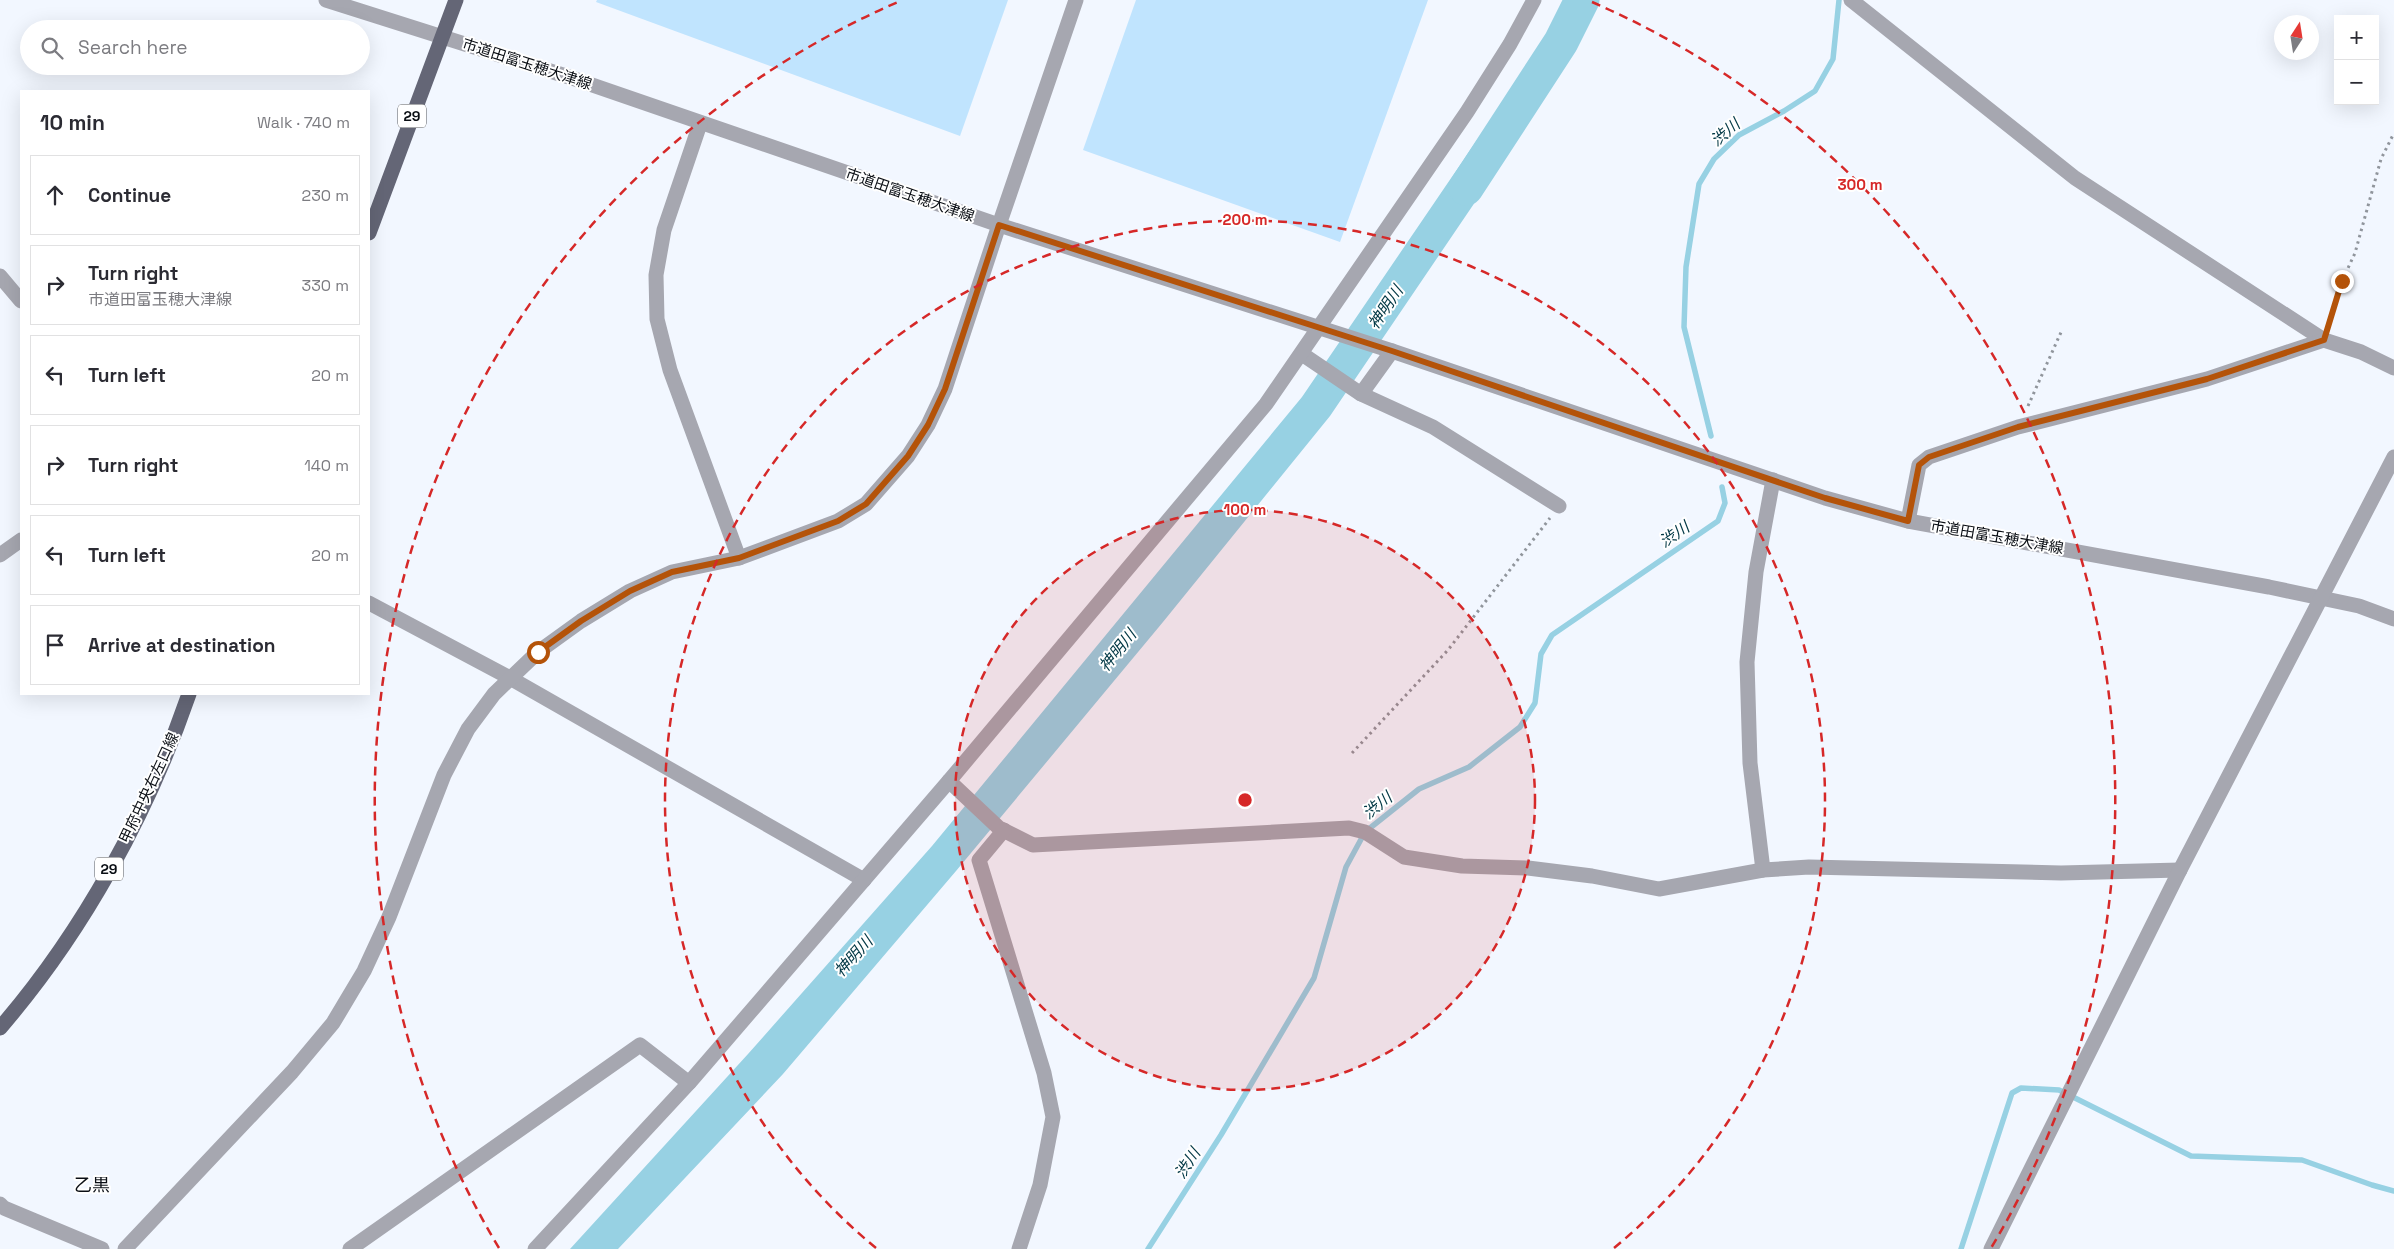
<!DOCTYPE html>
<meta charset="utf-8">
<style>
:root{--surface:#fff;--page:#f7f7f7;--text:#2b2b33;--muted:#7c7c81;--line:#e1e1e2}
body{margin:0;font-family:"Space Grotesk","Noto Sans JP",sans-serif;background:var(--page);color:var(--text)}
.controls{position:absolute;right:15px;top:15px;display:grid;overflow:hidden;border-radius:0px;box-shadow:0 5px 20px #0002}
.controls button{width:45px;height:45px;display:grid;place-items:center;padding:0;border:0;border-bottom:1px solid var(--line);background:var(--surface);color:var(--text);font:25px sans-serif}
.compass{position:absolute;left:2274px;top:15px;width:45px;height:45px;border-radius:50%;background:var(--surface);box-shadow:0 5px 20px #0002;rotate:12deg}
.stop{position:absolute;width:15px;height:15px;margin:-11px;border:4px solid #b45309;border-radius:50%;background:#fff}
.stop.end{background:#b45309;border-color:#fff;box-shadow:0 1px 5px #0008}
.list{margin:0;padding:0;list-style:none}
h2{display:flex;justify-content:space-between;align-items:center;height:65px;margin:0;padding:0 20px;font-size:21px}
h2 small{font-size:16px;font-weight:400;color:var(--muted)}
.list li{display:grid;grid-template-columns:32px 1fr auto;gap:15px;align-items:center;box-sizing:border-box;height:80px;margin:0 10px 10px;padding:0 10px;border:1px solid var(--line);border-radius:0px}
.list b{display:block;font-size:19px;white-space:nowrap}
.list p{margin:0;font-size:16px;white-space:nowrap;color:var(--muted)}
.list em{font-size:16px;font-style:normal;color:var(--muted)}
.icon{flex:none;width:28px;height:28px;fill:none;stroke:currentColor;stroke-width:2;stroke-linecap:round;stroke-linejoin:round}
.map{position:relative;flex:none;width:2394px;height:1249px;overflow:hidden}
.search{position:absolute;background:var(--surface);box-shadow:0 5px 20px #0002;left:20px;top:20px;width:350px;height:55px;display:flex;align-items:center;gap:12px;box-sizing:border-box;padding:0 18px;border-radius:28px;color:var(--muted);font-size:19px}
.panel{position:absolute;background:var(--surface);box-shadow:0 5px 20px #0002;left:20px;top:90px;width:350px;height:605px;border-radius:0px}
.map>svg:first-child{display:block}
</style>
<div class="map">
<svg width="2394" height="1249" viewBox="0 0 2394 1249">
<rect width="100%" height="100%" fill="#f2f7ff"/>
<path fill="#97d1e3" d="M 1477,140 L 1507,155 L 1330,416 L 1163,622 L 956,871 L 783,1074 L 618,1249 L 570,1249 L 748,1054 L 932,846 L 1302,397 Z"/>
<g fill="none" stroke-linecap="round" stroke-linejoin="round">
<g stroke="#97d1e3" stroke-width="5.5">
<path d="M 1711,436 L 1684,327 L 1686,267 L 1699,184 L 1714,159 L 1739,135 L 1784,111 L 1815,91 L 1833,59 L 1839,0"/>
<path d="M 1148,1249 L 1221,1135 L 1314,978 L 1346,867 L 1365,832 L 1419,789 L 1469,767 L 1520,727 L 1535,703 L 1541,654 L 1552,635 L 1718,521 L 1725,503 L 1722,487"/>
<path d="M 1961,1249 L 2012,1093 L 2021,1088 L 2059,1090 L 2191,1156 L 2302,1160 L 2372,1185 L 2394,1191"/>
</g>
<path stroke="#97d1e3" stroke-width="35" d="M 1466,188 L 1561,42 L 1582,0"/>
</g>
<g fill="#c0e4fe">
<path d="M 597,0 L 1008,0 L 960,136 L 596,2 Z"/>
<path d="M 1136,0 L 1428,0 L 1340,242 L 1083,150 Z"/>
</g>
<g fill="none" stroke-linecap="round" stroke-linejoin="round">
<g stroke="#90959c" stroke-width="3" stroke-dasharray="2.5 4" stroke-linecap="butt">
<path d="M 2329,323 L 2342,281 L 2355,253 L 2381,159 L 2394,133"/>
<path d="M 2028,406 L 2062,330"/>
<path d="M 1352,753 L 1448,650 L 1550,518"/>
</g>
<g stroke="#a6a7b0" stroke-width="15">
<path d="M 326,0 L 569,77 L 999,225 L 1392,351 L 1825,498 L 1908,521 L 2269,587 L 2359,606 L 2394,619"/>
<path d="M 1851,0 L 2075,178 L 2324,340 L 2361,352 L 2394,368"/>
<path d="M 700,124 L 664,230 L 656,275 L 657,319 L 670,370 L 739,558"/>
<path d="M 0,276 L 21,301"/>
<path d="M 1302,354 L 1361,394 L 1433,427 L 1559,506"/>
<path d="M 1361,394 L 1392,351"/>
<path d="M 1908,521 L 1919,465 L 1929,457 L 2018,427 L 2207,379 L 2324,340"/>
<path d="M 0,555 L 21,540"/>
<path d="M 369,603 L 510,678 L 864,880"/>
<path d="M 949,781 L 999,828 L 1033,845 L 1349,828 L 1365,832 L 1404,857 L 1462,866 L 1528,868 L 1592,876 L 1659,889 L 1763,870 L 1809,867 L 2061,873 L 2180,870"/>
<path d="M 1004,830 L 979,860 L 1044,1073 L 1053,1117 L 1040,1185 L 1019,1249"/>
<path d="M 1763,870 L 1750,763 L 1747,662 L 1756,572 L 1773,480"/>
<path d="M 0,1204 L 4,1208 L 102,1249"/>
<path d="M 125,1249 L 292,1072 L 333,1023 L 364,971 L 389,917 L 444,775 L 468,729 L 494,694 L 538,652 L 581,621 L 630,591 L 672,572 L 739,558 L 838,521 L 866,504 L 908,456 L 928,425 L 945,389 L 999,225 L 1076,0"/>
<path d="M 350,1249 L 640,1045 L 689,1083"/>
<path d="M 535,1249 L 689,1083 L 949,781 L 1266,404 L 1467,112 L 1510,44 L 1534,0"/>
<path d="M 1991,1249 L 2180,870 L 2394,457"/>
</g>
<g stroke="#646676" stroke-width="15">
<path d="M 369,233 L 456,0"/>
<path d="M 0,1028 C 83,932 148,813 189,694"/>
</g>
</g>
<g fill="none" stroke-linecap="round" stroke-linejoin="round">
<path stroke="#b45309" stroke-width="6" d="M 538,652 L 581,621 L 630,591 L 672,572 L 739,558 L 838,521 L 866,504 L 908,456 L 928,425 L 945,389 L 999,225 L 1392,351 L 1825,498 L 1908,521 L 1919,465 L 1929,457 L 2018,427 L 2207,379 L 2324,340 L 2342,281"/>
</g>
<circle cx="1245" cy="800" r="290" fill="#d62828" fill-opacity=".12"/>
<g fill="none" stroke="#d62828" stroke-width="2.5" stroke-dasharray="9 6">
<circle cx="1245" cy="800" r="290"/>
<path d="M876 1248A580 580 0 1 1 1614 1248"/>
<path d="M499 1248A870 870 0 0 1 898 2M1592 2A870 870 0 0 1 1991 1248"/>
</g>
<g text-anchor="middle" stroke-width="4" stroke-linejoin="round" paint-order="stroke">
<g fill="#fff" stroke="#54565a" stroke-width="1">
<rect x="398" y="104.5" width="28" height="23" rx="4"/>
<rect x="95" y="857.5" width="28" height="23" rx="4"/>
</g>
<g font-size="14" font-weight="bold" fill="#0a0e14">
<text x="412" y="121">29</text>
<text x="109" y="874">29</text>
</g>
<g font-size="15" fill="#0a0e14" stroke="#fff">
<text transform="translate(527 64) rotate(18)" y="5">市道田富玉穂大津線</text>
<text transform="translate(910 195) rotate(19)" y="5">市道田富玉穂大津線</text>
<text transform="translate(1997 537) rotate(10)" y="5">市道田富玉穂大津線</text>
<text transform="translate(149 788) rotate(-65)" y="5">甲府中央右左口線</text>
</g>
<g font-size="16" font-style="italic" fill="#003744" stroke="#fff">
<text transform="translate(1725 132) rotate(-40)" y="6">渋川</text>
<text transform="translate(1385 307) rotate(-56)" y="6">神明川</text>
<text transform="translate(1674 534) rotate(-35)" y="6">渋川</text>
<text transform="translate(1117 650) rotate(-51)" y="6">神明川</text>
<text transform="translate(1377 805) rotate(-39)" y="6">渋川</text>
<text transform="translate(853 956) rotate(-48)" y="6">神明川</text>
<text transform="translate(1187 1163) rotate(-57)" y="6">渋川</text>
</g>
<g font-size="18" fill="#0a0e14" stroke="#fff">
<text x="92" y="1191">乙黒</text>
</g>
</g>
<circle cx="1245" cy="800" r="8" fill="#d62828" stroke="#fff" stroke-width="2.5"/>
<g font-size="15" text-anchor="middle" font-weight="bold" fill="#d62828" stroke="#fff" stroke-width="4" stroke-linejoin="round" paint-order="stroke">
<text x="1860" y="190">300 m</text>
<text x="1245" y="225">200 m</text>
<text x="1245" y="515">100 m</text>
</g>
</svg>
<div class="controls">
<button>+</button>
<button>−</button>
</div>
<svg class="compass" viewBox="-18 -18 36 36"><path d="M0-13l5 13h-10z" fill="#e53935"/><path d="M0 13l5-13h-10z" fill="#7c7c81"/></svg>
<div class="stop" style="left:538px;top:652px"></div>
<div class="stop end" style="left:2342px;top:281px"></div>
<div class="search"><svg class="icon" aria-label="search" viewBox="0 0 24 24"><circle cx="10" cy="10" r="6"/><path d="M15 15l6 6"/></svg>Search here</div>
<section class="panel">
<h2>10 min<small>Walk · 740 m</small></h2>
<ul class="list">
<li><svg class="icon" aria-label="ahead" viewBox="0 0 24 24"><path d="M12 20V5M6 11l6-6 6 6"/></svg><div><b>Continue</b></div><em>230 m</em></li>
<li><svg class="icon" aria-label="right" viewBox="0 0 24 24"><path d="M7 20v-9h11M14 6l5 5-5 5"/></svg><div><b>Turn right</b><p>市道田富玉穂大津線</p></div><em>330 m</em></li>
<li><svg class="icon" aria-label="left" viewBox="0 0 24 24"><path d="M17 20v-9H6M10 6l-5 5 5 5"/></svg><div><b>Turn left</b></div><em>20 m</em></li>
<li><svg class="icon" aria-label="right" viewBox="0 0 24 24"><path d="M7 20v-9h11M14 6l5 5-5 5"/></svg><div><b>Turn right</b></div><em>140 m</em></li>
<li><svg class="icon" aria-label="left" viewBox="0 0 24 24"><path d="M17 20v-9H6M10 6l-5 5 5 5"/></svg><div><b>Turn left</b></div><em>20 m</em></li>
<li><svg class="icon" aria-label="arrive" viewBox="0 0 24 24"><path d="M6 21V4h12l-3 4 3 4H6"/></svg><div><b>Arrive at destination</b></div></li>
</ul>
</section>
</div>
